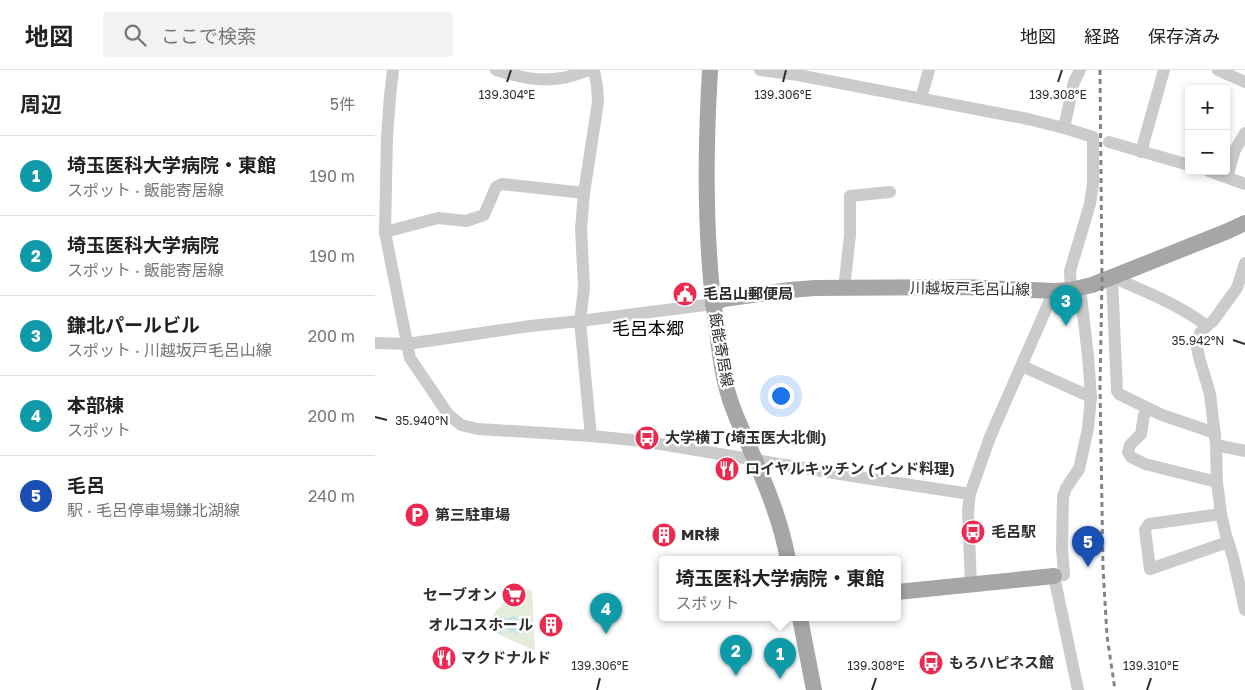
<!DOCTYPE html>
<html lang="ja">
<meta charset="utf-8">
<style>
:root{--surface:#fff;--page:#f2f2f2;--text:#222;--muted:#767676;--line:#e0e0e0;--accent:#ec2950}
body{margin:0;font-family:"Golos Text","Noto Sans JP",sans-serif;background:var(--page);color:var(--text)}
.controls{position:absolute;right:15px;top:15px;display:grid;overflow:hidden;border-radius:5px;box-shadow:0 2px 8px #0003}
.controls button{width:45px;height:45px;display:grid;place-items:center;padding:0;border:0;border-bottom:1px solid var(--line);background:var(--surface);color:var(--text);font:25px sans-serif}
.you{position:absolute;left:405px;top:325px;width:18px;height:18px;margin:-12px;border:4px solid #fff;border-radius:50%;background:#1a73e8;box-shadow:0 0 0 8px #1a73e833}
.badge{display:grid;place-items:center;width:32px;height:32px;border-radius:50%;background:var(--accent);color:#fff;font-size:16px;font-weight:700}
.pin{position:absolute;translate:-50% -41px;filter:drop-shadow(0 1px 2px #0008)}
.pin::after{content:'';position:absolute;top:26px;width:18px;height:15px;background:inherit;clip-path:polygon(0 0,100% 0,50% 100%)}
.popup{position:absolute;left:284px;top:486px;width:242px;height:65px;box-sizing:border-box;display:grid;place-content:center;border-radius:5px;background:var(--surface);filter:drop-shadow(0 1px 4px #0005);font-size:16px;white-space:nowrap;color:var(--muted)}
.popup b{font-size:19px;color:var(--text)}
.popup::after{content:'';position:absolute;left:50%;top:100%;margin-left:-10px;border:10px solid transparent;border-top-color:var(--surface)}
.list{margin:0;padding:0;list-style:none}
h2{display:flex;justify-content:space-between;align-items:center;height:65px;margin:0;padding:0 20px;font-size:21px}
h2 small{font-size:16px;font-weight:400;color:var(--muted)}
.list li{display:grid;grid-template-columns:32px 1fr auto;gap:15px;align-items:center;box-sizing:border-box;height:80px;padding:0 20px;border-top:1px solid var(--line)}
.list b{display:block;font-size:19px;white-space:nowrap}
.list p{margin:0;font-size:16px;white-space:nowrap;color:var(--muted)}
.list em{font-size:16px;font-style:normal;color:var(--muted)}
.icon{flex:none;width:28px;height:28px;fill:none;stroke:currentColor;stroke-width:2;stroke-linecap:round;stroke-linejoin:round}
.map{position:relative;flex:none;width:870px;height:620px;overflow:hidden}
header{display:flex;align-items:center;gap:30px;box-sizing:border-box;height:70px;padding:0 25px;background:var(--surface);border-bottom:1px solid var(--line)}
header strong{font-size:24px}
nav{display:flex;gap:28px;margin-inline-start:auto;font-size:18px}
.search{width:350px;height:45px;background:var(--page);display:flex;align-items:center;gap:12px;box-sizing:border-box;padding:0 18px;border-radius:5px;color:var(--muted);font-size:19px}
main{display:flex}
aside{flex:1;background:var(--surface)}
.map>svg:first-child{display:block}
</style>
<header>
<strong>地図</strong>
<div class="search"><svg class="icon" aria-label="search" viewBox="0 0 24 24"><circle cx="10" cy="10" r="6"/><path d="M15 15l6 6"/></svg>ここで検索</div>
<nav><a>地図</a><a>経路</a><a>保存済み</a></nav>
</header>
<main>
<aside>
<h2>周辺<small>5件</small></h2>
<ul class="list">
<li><span class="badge" style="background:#0f9aa8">1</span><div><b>埼玉医科大学病院・東館</b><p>スポット · 飯能寄居線</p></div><em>190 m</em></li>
<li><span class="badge" style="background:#0f9aa8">2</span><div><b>埼玉医科大学病院</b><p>スポット · 飯能寄居線</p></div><em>190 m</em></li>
<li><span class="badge" style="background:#0f9aa8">3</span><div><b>鎌北パールビル</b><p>スポット · 川越坂戸毛呂山線</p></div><em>200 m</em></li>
<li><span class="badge" style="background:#0f9aa8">4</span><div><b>本部棟</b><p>スポット</p></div><em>200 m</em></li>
<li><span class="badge" style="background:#1a4fb4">5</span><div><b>毛呂</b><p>駅 · 毛呂停車場鎌北湖線</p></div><em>240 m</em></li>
</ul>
</aside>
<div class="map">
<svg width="870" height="620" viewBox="0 0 870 620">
<rect width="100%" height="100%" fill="#fff"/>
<path fill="#e6ecdb" d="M 149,519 L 157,520 L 160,581 L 110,558 L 122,539 L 126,537 L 127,533 L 146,536 Z"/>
<path fill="#c6e3ed" d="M 138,546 L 139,546 L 146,552 L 147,558 L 150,556 L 152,557 C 150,563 145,564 139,563 L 140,558 L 138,563 L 133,561 L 133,559 L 131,558 L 127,561 L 127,564 L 123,563 L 124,555 L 126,556 L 128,553 L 126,550 L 126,549 L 131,548 L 130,549 L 133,550 L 133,548 Z"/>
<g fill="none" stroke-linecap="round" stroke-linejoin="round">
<g stroke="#cbcbcb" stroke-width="12">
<path d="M 18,0 L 15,26 L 12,67 L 10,162 L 35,288 L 73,344 L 86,355 L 103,359 L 216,366 L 267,371 L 477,406 L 595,424"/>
<path d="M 121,0 C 143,7 164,12 187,8 C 196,7 205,3 214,0"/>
<path d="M 385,0 L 423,5 L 653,49 L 689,58 L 718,67 L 718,114 L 715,134 L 695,201 L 696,220"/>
<path d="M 843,0 L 870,12"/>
<path d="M 546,28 L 554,0"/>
<path d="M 689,58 L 699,12 L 705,0"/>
<path d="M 734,72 L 814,95"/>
<path d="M 766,82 L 789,0"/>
<path d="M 834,101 L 870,114"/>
<path d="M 852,107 L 860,80 L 870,63"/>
<path d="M 10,162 L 63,148 L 91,151 L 109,145 L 121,117 L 127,114 L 209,123"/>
<path d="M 870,193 L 862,218 L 838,251 L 832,256 L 825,263 L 822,277 L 824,287 L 835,324 L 841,375 L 842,412 L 846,444 L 851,465 L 858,487 L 870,540"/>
<path d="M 469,219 L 475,165 L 475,126 L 515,122"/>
<path d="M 832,256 C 803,234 769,221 737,207 L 742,321 L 744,324 L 787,345 L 840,363"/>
<path d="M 0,273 L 32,274 L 155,256 L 205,251 L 338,234"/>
<path d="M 647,296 L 716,327"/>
<path d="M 773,339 L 769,345 L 766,364 L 755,375 L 753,382 L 756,387 L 770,394 L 842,412"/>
<path d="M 216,366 L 205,251 L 209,218 L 206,159 L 209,123 L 223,32 L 222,16 L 219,0"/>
<path d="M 841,375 L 870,381"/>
<path d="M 846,444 L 774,454 L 770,460 L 775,499 L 853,472"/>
<path d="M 596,515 L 593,440 L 595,424 L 615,367 L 679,221"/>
<path d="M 703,620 L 679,506 L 689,505 L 687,478 L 688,427 L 691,418 L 704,399 L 707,386 L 713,358 L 716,327 L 713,286 L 705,218"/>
</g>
<g stroke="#a6a6a6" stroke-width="16">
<path d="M 335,0 C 330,84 329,169 341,253 C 344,277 346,300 353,323 C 358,342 367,359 374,376 C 390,413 406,450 413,490"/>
<path d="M 338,234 L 348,229 L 415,220 L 440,218 L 588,217 L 679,221 L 696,220 L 717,215 L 853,161 L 870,153"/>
<path d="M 522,522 L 679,506"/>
<path d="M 425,548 L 439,620"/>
</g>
<path stroke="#838383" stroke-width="3" stroke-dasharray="5 4" stroke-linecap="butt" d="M 725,0 L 727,211 L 725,316 L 728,498 L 732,566 L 740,620"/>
</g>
<path fill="none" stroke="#2e2e2e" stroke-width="2" d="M 132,12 L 136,0M 408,12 L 411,0M 683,12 L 687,0M 858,270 L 870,274M 0,347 L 12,350M 222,620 L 225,608M 497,620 L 501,608M 772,620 L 776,608"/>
<defs>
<symbol id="civic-disc" viewBox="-11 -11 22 22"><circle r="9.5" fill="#ec2950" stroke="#fff"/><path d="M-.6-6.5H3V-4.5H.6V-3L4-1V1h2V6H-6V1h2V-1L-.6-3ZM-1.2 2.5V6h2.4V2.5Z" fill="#fff"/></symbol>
<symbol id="bus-disc" viewBox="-11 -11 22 22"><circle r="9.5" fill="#ec2950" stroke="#fff"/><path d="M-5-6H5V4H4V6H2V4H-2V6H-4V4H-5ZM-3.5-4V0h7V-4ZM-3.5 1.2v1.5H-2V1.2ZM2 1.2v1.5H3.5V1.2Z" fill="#fff"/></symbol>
<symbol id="restaurant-disc" viewBox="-11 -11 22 22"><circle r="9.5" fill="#ec2950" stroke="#fff"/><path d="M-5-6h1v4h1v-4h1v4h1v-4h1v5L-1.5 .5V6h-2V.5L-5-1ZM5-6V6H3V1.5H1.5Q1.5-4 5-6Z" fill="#fff"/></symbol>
<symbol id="parking-disc" viewBox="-11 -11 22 22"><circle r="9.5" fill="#ec2950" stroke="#fff"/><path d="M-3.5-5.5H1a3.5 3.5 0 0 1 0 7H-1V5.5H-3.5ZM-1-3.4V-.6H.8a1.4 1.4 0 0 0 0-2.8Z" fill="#fff"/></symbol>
<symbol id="building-disc" viewBox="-11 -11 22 22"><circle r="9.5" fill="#ec2950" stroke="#fff"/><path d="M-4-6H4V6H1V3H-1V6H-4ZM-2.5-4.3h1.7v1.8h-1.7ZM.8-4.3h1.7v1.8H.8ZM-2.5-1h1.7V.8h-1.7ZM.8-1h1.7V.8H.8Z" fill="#fff"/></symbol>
<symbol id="supermarket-disc" viewBox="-11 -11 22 22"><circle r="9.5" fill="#ec2950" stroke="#fff"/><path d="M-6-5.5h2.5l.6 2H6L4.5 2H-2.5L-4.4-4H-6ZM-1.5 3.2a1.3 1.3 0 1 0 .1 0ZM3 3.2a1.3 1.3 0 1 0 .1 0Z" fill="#fff"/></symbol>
</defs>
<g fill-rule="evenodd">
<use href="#civic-disc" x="296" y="210" width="28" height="28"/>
<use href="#bus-disc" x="258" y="354" width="28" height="28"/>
<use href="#restaurant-disc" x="338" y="385" width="28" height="28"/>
<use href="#parking-disc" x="28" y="431" width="28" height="28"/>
<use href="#bus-disc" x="584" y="448" width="28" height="28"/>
<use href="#building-disc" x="275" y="451" width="28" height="28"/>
<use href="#supermarket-disc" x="125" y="511" width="28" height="28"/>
<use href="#building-disc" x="162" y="541" width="28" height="28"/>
<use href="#restaurant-disc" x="55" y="574" width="28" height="28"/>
<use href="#bus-disc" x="542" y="579" width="28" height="28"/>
</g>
<g text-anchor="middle" stroke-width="5" stroke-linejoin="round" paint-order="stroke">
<g font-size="15" fill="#2e2e2e" stroke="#fff">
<text transform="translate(595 219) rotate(1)" y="5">川越坂戸毛呂山線</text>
<text transform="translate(346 280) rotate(80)" y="5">飯能寄居線</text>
</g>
<g font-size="15" font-weight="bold" fill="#2e2e2e" stroke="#fff" text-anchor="start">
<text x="328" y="229">毛呂山郵便局</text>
<text x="290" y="373">大学横丁(埼玉医大北側)</text>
<text x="370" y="404">ロイヤルキッチン (インド料理)</text>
<text x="60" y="450">第三駐車場</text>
<text x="616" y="467">毛呂駅</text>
<text x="306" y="470">MR棟</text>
<text x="122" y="530" text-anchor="end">セーブオン</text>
<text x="158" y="560" text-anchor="end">オルコスホール</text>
<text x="86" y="593">マクドナルド</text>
<text x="574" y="598">もろハピネス館</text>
</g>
<g font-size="18" fill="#000" stroke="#fff">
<text x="273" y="265">毛呂本郷</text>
</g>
</g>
<g font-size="12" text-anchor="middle" fill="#2e2e2e" stroke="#fff" stroke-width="5" stroke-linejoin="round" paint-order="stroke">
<text x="132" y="29">139.304°E</text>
<text x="408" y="29">139.306°E</text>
<text x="683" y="29">139.308°E</text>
<text x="823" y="275">35.942°N</text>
<text x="47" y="355">35.940°N</text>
<text x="225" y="600">139.306°E</text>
<text x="501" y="600">139.308°E</text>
<text x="776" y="600">139.310°E</text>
</g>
</svg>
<div class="controls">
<button>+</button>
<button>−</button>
</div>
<div class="you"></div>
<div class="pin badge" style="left:405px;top:609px;background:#0f9aa8">1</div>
<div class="popup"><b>埼玉医科大学病院・東館</b>スポット</div>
<div class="pin badge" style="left:361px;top:606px;background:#0f9aa8">2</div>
<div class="pin badge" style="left:691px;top:256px;background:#0f9aa8">3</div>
<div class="pin badge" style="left:231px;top:564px;background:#0f9aa8">4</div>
<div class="pin badge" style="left:713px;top:497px;background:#1a4fb4">5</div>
</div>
</main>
